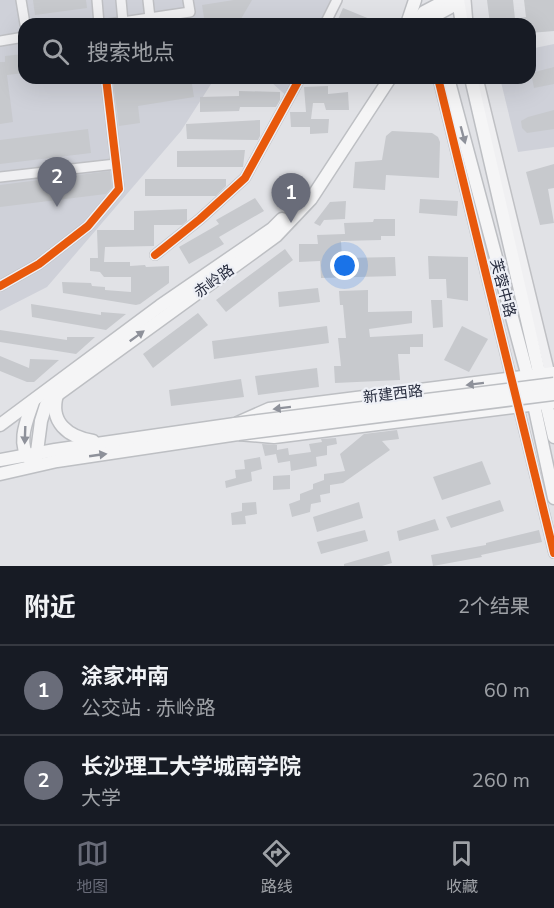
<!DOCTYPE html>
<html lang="zh">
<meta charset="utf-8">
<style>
:root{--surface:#171b24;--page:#20242c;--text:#f1f3f6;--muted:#9ea1a6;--line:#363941;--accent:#696c79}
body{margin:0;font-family:"Nunito Sans","Noto Sans SC",sans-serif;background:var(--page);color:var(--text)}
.you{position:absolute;left:345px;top:266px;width:21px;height:21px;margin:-15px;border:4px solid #fff;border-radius:50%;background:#1a73e8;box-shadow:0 0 0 9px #1a73e833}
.badge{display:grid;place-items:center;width:39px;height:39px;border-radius:50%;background:var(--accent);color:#fff;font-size:20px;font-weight:700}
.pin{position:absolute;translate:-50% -50px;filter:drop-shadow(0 2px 3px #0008)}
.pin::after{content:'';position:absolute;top:32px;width:21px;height:18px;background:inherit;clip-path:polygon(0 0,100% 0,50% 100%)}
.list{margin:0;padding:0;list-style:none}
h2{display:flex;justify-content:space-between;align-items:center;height:78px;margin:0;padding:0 24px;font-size:26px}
h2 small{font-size:20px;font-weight:400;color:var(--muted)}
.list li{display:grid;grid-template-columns:39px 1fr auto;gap:18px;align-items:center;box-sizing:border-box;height:90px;padding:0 24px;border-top:2px solid var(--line)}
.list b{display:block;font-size:22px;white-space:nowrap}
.list p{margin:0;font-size:20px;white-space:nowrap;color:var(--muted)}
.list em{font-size:20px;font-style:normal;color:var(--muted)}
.icon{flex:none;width:33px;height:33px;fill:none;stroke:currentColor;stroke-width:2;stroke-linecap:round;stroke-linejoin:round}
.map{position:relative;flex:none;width:554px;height:566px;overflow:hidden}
.search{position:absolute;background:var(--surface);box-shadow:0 6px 24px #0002;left:18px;right:18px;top:18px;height:66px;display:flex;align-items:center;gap:15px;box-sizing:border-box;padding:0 21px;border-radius:18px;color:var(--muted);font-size:22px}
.sheet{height:258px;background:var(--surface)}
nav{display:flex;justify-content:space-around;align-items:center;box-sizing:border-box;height:84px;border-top:2px solid var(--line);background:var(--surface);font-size:16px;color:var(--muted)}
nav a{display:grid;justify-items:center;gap:3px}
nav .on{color:var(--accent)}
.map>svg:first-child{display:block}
</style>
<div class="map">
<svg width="554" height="566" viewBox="0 0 554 566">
<rect width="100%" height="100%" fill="#e1e2e6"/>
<g fill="#cfd1d9">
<path d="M 0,0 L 339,0 L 327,24 L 24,24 L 24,78 L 301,78 L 290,99 L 271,82 L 213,81 L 181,131 L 47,287 L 0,311 Z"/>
<path d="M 554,44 L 554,147 L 518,152 L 500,78 L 530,78 L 530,49 Z"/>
</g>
<g fill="#c7c9cd">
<path d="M 33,0 L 86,0 L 87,8 L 35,15 Z"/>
<path d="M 234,0 L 252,0 L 238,24 L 205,24 L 202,5 Z"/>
<path d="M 487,0 L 513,0 L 515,19 L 526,17 L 524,0 L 554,0 L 554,31 L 530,33 L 530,24 L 490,24 Z"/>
<path d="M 343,8 L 382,24 L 336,24 Z"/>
<path d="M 24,54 L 24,73 L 7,75 L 13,122 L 0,124 L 0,62 L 5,62 L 5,56 Z"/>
<path d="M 554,67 L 554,84 L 534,88 L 531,73 Z"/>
<path d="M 133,78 L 191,78 L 194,97 L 138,106 L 140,123 L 119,126 L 113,81 Z"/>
<path d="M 328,86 L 328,94 L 348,92 L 349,110 L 326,110 L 324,103 L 313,103 L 311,119 L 329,119 L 328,133 L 310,134 L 310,127 L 291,127 L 290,112 L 306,112 L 304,87 Z"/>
<path d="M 239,91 L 280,92 L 280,100 L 276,107 L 240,107 L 239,111 L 200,112 L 200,97 L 239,96 Z"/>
<path d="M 554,110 L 554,129 L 527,133 L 522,128 L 521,121 L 528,117 Z"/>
<path d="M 260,120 L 260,136 L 258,140 L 187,139 L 186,124 Z"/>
<path d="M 88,129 L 91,153 L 0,164 L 0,140 Z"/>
<path d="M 392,131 L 432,133 L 438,137 L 440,142 L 439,178 L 386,175 L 385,190 L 353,188 L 355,162 L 382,160 L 386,136 Z"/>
<path d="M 245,150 L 243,167 L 177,167 L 177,151 Z"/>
<path d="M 554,164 L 554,188 L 548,189 L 554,223 L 540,225 L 526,172 Z"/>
<path d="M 110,171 L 112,187 L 106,194 L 0,207 L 0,185 Z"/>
<path d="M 145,179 L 226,179 L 226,186 L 216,196 L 145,196 Z"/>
<path d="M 255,198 L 264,211 L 219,237 L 224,244 L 189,264 L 179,247 L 219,224 L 216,220 Z"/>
<path d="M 420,199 L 458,201 L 457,216 L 419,213 Z"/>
<path d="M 346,201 L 345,219 L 324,220 L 320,226 L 314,223 L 330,202 Z"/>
<path d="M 187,209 L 187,221 L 182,225 L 154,225 L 154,246 L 105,247 L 104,262 L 130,262 L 130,266 L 145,265 L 146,267 L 169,266 L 169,283 L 140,304 L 136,305 L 63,293 L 62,282 L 91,283 L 92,286 L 105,287 L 105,290 L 131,292 L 131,277 L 104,277 L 100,272 L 90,271 L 90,258 L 98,258 L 97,230 L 134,230 L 134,211 Z"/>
<path d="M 374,219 L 395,219 L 395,236 L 381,236 L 381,240 L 341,241 L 342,258 L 395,257 L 396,276 L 321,278 L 320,261 L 299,262 L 299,244 L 318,244 L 317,235 L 345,234 L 344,223 L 373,222 Z"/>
<path d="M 285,249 L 293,260 L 226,312 L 216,300 Z"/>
<path d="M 428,256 L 468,257 L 468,301 L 447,298 L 446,279 L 429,279 Z"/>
<path d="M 318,288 L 320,302 L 279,307 L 278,292 Z"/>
<path d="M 368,290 L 368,312 L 412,311 L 412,323 L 369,329 L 370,337 L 423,334 L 423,347 L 410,347 L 410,354 L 398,354 L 400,380 L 335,383 L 334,366 L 341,366 L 338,338 L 346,338 L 343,305 L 340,305 L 339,291 Z"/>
<path d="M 431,300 L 442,300 L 443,327 L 433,328 Z"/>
<path d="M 31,304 L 101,315 L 101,312 L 126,314 L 106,330 L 32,317 Z"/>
<path d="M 198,313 L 208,325 L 153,368 L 143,354 Z"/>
<path d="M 327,326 L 329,343 L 214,359 L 212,341 Z"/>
<path d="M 462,326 L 488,339 L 469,372 L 444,360 Z"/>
<path d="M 0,330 L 67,340 L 67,337 L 95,337 L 76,354 L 0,342 Z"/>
<path d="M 0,356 L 29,368 L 30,359 L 59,360 L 34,382 L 27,382 L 0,371 Z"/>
<path d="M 317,368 L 319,387 L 258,395 L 255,376 Z"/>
<path d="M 241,379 L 244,397 L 171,406 L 169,390 Z"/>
<path d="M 397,430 L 399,439 L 382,441 L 390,450 L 343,483 L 330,485 L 330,493 L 320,495 L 321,502 L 311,504 L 310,512 L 292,517 L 289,504 L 300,500 L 300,494 L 313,489 L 313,484 L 324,480 L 324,474 L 345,471 L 340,454 L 364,434 Z"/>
<path d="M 336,438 L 337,444 L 327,446 L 327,455 L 316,457 L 317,466 L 291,471 L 290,461 L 278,463 L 276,454 L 265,456 L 262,444 L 277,445 L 277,450 L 288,448 L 289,455 L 311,452 L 309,444 L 322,442 L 321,439 Z"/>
<path d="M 260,457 L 262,469 L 251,472 L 252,481 L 226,488 L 225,481 L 236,478 L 235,470 L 245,469 L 244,460 Z"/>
<path d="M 482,461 L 491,484 L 442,500 L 433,477 Z"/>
<path d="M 290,475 L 290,489 L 273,490 L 273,476 Z"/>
<path d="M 500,500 L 504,511 L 451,528 L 446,517 Z"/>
<path d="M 256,502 L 257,514 L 245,516 L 246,524 L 232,525 L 231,513 L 242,511 L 242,503 Z"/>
<path d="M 359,502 L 363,518 L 317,532 L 313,517 Z"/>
<path d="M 435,519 L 439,530 L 399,541 L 397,531 Z"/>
<path d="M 365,530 L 368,541 L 321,554 L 317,542 Z"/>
<path d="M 539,530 L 542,542 L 481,555 L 482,557 L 433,566 L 431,555 L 486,545 L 486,543 Z"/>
<path d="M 389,551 L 392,563 L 382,566 L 344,566 L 344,564 Z"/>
</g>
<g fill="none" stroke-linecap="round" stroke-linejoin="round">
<defs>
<g id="minor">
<path d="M 21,0 L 25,24"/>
<path d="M 97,0 L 99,24"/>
<path d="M 121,0 L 123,22"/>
<path d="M 148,0 L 150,18"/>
<path d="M 466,0 L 468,24"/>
<path d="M 109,24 L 190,12 L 188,0"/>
<path d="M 325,24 L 337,0"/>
<path d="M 0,41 L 24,37"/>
<path d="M 438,78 L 513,385"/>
<path d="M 478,78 L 551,378"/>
<path d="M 0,177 L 116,164"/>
<path d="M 155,255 L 200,219 L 245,178 L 300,78"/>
<path d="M 0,286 L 39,264 L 88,226 L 119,189 L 106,78"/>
<path d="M 517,401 L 554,553"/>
</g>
<g id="major">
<path d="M 458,0 L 462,24"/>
<path d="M 407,24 L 415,0"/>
<path d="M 415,24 L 424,12 L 447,0"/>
<path d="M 427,24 L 436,15 L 458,3"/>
<path d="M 448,78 L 528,377 L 554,498"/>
<path d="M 471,78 L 554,437"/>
<path d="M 57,395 C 49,422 68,437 93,441"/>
<path d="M 0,425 L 160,306 L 272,229 L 282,219"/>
<path d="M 36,459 L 41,421 L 46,405 L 57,395 L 276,236 L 311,199 L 390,78"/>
<path d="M 0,460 L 55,450 L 235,424 L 269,409 L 554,373"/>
<path d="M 30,460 C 16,443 27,420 33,402"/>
<path d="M 0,474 L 57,461 L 238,434 L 274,437 L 554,402"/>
</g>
</defs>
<use href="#minor" stroke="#bfc0c4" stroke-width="12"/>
<use href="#major" stroke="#bdbfc3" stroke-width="15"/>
<use href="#minor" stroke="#f0f0f2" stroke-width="9"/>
<use href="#major" stroke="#f5f5f6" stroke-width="12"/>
<defs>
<g id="major-bridge">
<path d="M 235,424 L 554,384"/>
<path d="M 238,434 L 554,394"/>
</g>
</defs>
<use href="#major-bridge" stroke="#bdbfc3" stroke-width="15" stroke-linecap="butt"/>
<use href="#major-bridge" stroke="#f5f5f6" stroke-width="12"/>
<defs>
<g id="cycleway">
<path d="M 438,78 L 554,553"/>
<path d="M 155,255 L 200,219 L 245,178 L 300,78"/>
<path d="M 0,286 L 39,264 L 88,226 L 119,189 L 106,78"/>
</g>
</defs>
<use href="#cycleway" stroke="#eef0f6" stroke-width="11"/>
<use href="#cycleway" stroke="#e8590c" stroke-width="8"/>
</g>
<defs><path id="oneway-solid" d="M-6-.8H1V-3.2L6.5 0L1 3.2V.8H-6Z" transform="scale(1.5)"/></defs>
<g fill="#8e919a">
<use href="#oneway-solid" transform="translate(463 135) rotate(75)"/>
<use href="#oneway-solid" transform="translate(137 336) rotate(-36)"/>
<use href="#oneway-solid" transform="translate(475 384) rotate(173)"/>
<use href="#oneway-solid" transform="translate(282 408) rotate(173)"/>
<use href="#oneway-solid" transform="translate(25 435) rotate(92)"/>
<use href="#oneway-solid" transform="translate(98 455) rotate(-8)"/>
</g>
<g text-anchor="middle" stroke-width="4.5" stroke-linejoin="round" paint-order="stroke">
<g font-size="15" fill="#282d3f" stroke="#eef0f6">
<text transform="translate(214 281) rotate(-36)" y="5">赤岭路</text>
<text transform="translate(503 288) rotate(75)" y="5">芙蓉中路</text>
<text transform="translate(393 394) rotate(-7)" y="5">新建西路</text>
</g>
</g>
</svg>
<div class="you"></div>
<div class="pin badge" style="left:291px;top:223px">1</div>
<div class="pin badge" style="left:57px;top:207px">2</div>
<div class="search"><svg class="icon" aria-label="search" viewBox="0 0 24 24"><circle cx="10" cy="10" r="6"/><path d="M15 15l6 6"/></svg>搜索地点</div>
</div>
<section class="sheet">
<h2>附近<small>2个结果</small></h2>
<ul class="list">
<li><span class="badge">1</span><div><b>涂家冲南</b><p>公交站 · 赤岭路</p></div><em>60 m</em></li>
<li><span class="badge">2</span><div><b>长沙理工大学城南学院</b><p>大学</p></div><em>260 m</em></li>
</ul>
</section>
<nav>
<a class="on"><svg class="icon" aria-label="map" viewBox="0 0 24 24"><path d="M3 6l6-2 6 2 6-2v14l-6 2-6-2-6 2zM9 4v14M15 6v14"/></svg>地图</a>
<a><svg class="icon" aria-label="directions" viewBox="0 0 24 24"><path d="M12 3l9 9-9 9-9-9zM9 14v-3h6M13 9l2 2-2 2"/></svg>路线</a>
<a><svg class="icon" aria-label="saved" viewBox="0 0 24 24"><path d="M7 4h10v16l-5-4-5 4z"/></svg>收藏</a>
</nav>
